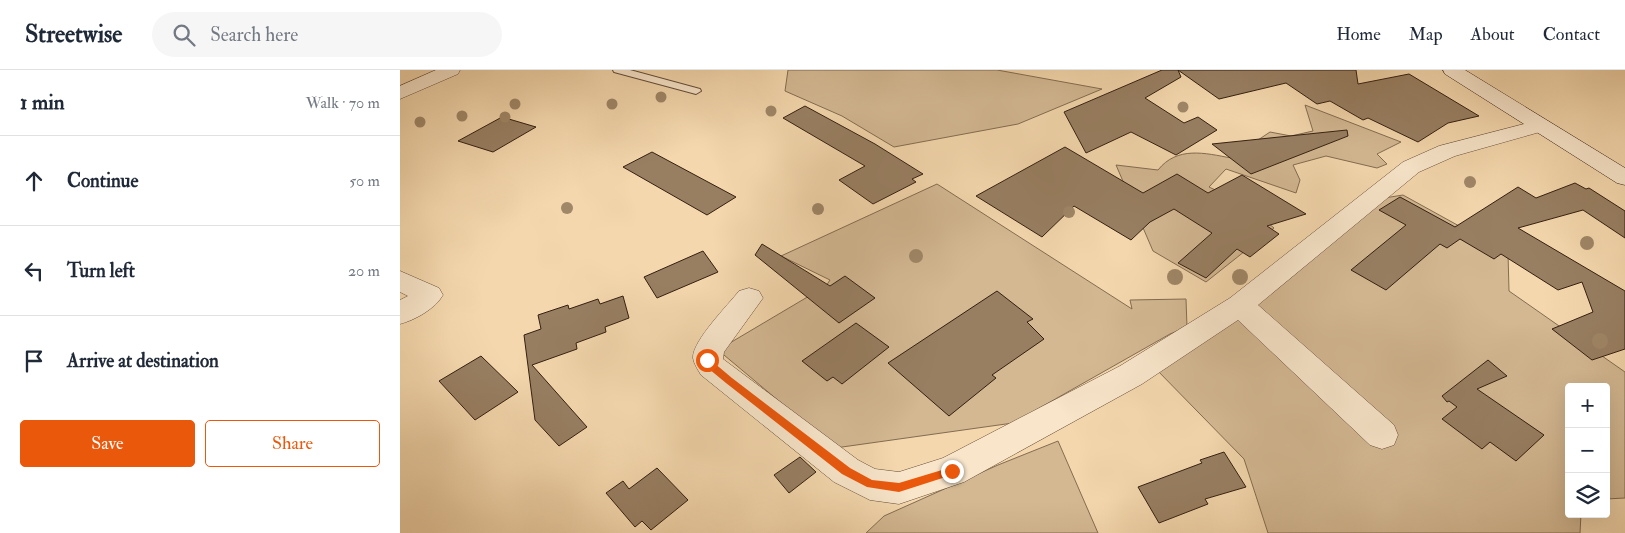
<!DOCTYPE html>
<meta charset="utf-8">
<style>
:root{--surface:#fff;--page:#f6f6f7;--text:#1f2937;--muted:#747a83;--line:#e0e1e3;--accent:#ea580c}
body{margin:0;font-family:"IM FELL Double Pica",serif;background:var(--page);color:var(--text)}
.controls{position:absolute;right:15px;bottom:15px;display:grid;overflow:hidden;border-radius:5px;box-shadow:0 5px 20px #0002}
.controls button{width:45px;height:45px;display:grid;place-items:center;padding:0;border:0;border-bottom:1px solid var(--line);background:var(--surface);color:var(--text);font:25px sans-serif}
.stop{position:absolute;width:15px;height:15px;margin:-11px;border:4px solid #ea580c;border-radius:50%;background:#fff}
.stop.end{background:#ea580c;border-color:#fff;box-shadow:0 1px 5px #0008}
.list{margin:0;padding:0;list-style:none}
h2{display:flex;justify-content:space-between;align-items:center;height:65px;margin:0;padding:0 20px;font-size:21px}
h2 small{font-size:16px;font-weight:400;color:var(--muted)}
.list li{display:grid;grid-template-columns:32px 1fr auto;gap:15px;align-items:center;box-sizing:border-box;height:90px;padding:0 20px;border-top:1px solid var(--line)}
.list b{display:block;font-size:19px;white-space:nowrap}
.list em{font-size:16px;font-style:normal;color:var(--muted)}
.actions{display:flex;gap:10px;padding:15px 20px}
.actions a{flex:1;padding:11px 0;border:1px solid var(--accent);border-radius:5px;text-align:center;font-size:18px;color:var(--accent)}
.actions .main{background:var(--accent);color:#fff}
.icon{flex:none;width:28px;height:28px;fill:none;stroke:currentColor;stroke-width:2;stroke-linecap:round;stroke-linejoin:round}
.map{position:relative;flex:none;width:1225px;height:463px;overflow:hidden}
header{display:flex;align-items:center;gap:30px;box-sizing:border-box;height:70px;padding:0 25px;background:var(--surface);border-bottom:1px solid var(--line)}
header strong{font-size:24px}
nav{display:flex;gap:28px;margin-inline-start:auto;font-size:18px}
.search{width:350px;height:45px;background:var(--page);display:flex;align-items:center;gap:12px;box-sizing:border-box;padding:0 18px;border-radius:28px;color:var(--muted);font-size:19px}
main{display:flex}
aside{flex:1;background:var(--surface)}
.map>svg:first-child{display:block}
</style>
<header>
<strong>Streetwise</strong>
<div class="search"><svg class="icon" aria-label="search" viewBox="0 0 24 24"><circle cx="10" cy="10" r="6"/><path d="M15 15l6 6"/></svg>Search here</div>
<nav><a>Home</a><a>Map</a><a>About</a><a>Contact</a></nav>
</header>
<main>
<aside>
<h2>1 min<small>Walk · 70 m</small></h2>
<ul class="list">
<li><svg class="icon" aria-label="ahead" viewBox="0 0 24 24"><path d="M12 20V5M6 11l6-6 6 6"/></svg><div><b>Continue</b></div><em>50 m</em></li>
<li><svg class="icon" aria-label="left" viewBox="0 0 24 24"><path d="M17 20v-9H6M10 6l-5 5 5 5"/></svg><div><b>Turn left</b></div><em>20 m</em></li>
<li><svg class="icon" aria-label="arrive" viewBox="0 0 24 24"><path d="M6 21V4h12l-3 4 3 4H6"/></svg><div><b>Arrive at destination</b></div></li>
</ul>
<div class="actions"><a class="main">Save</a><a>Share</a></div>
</aside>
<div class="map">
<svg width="1225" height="463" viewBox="0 0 1225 463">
<rect width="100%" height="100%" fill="#f4d7ad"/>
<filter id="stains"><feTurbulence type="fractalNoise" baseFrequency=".004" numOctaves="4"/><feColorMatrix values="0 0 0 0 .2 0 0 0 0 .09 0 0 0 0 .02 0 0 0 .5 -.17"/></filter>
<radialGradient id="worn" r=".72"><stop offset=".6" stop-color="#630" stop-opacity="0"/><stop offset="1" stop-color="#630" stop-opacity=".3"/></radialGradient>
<g fill="#d3b892" stroke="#846c51">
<path d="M 388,0 L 597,0 L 702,19 L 618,54 L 494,77 L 442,46 L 385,21 Z"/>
<path d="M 905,35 L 1001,72 L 977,84 L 987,94 L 977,98 L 926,86 L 893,95 L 900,110 L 896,123 L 826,99 L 809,117 L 845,134 L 874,158 L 806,212 L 753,181 L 716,95 L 758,100 C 777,76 805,83 831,88 L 870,62 L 891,66 L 913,61 Z"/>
<path d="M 537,114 L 732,239 L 730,230 L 786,229 L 787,257 L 770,264 L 613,353 L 435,378 L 318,280 L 426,216 L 430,210 L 381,186 Z"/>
<path d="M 1003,125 L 1108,183 L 1109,221 L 1225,302 L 1225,428 L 1206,429 L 1206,317 L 1169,317 L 1169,444 L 1181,444 L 1180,463 L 868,463 L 844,389 L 754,297 L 978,129 Z"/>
<path d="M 658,371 L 698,463 L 466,463 L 484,446 L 598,395 Z"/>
</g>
<g fill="#987f62" stroke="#341f10">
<path d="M 762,0 L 956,0 L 958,14 L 1009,4 L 1079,46 L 1048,53 L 1018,72 L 968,48 L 963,50 L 930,31 L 917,34 L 886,13 L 819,29 L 778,0 L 781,7 L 745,28 L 784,53 L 798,47 L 817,60 L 776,85 L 731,62 L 686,83 L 664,42 Z"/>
<path d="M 405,36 L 475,74 L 523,104 L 512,109 L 516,112 L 473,134 L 439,110 L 465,96 L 383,48 Z"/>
<path d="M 102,47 L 136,57 L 93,82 L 58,71 Z"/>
<path d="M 947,60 L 948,66 L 851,104 L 812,74 Z"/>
<path d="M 665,77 L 743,123 L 777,104 L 808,123 L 842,105 L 906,144 L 867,156 L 879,164 L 850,187 L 837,179 L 806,208 L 778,193 L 812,163 L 774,139 L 750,152 L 731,170 L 674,136 L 642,167 L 576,126 Z"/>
<path d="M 252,82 L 336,127 L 307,145 L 223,97 Z"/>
<path d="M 1175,113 L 1186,119 L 1189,118 L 1225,141 L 1225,168 L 1183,140 L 1118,158 L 1225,221 L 1225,279 L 1192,290 L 1152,259 L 1193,242 L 1182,212 L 1158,220 L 1101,184 L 1094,189 L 1060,169 L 1047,178 L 1040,174 L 986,220 L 951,200 L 1006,155 L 979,140 L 1000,127 L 1055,157 L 1118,117 L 1136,128 Z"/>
<path d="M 362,174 L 430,216 L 445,206 L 475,228 L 439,253 L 355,185 Z"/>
<path d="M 303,181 L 318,202 L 257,228 L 244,207 Z"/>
<path d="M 597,221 L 633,249 L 627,252 L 644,269 L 592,305 L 596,308 L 549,346 L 488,293 Z"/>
<path d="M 223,226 L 229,248 L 205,257 L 206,262 L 176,273 L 177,279 L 132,295 L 187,357 L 159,376 L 135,350 L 124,265 L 141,259 L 138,245 L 168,235 L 169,239 L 198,229 L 200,234 Z"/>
<path d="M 456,253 L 489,277 L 442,314 L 433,307 L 427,311 L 402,291 Z"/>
<path d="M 81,286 L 118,322 L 75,350 L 39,311 Z"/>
<path d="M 1088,290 L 1107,306 L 1077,319 L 1144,365 L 1116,391 L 1090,372 L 1082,379 L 1042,349 L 1057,337 L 1049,331 L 1047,332 L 1042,326 Z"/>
<path d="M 824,382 L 846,417 L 805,429 L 808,434 L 759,453 L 738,417 L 802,393 L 800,390 Z"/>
<path d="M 400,387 L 416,402 L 389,423 L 374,405 Z"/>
<path d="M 257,398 L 288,430 L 251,460 L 242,451 L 235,457 L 206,423 L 223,411 L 229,419 Z"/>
</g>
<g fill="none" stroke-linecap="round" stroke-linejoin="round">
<defs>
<path id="lane" d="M 213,0 L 230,0 L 300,19 L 301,21 L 296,24 L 214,2 Z"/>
<g id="street">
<path d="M 36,0 L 60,0 L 58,4 L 0,29 L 0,16 Z"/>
<path d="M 1140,50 L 1147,52 L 1150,56 L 1147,60 L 1055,86 L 1019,102 L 858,235 L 994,355 L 998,365 L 994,375 L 982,379 L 970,375 L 838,250 L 742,314 L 564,412 L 499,434 L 470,430 L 434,412 L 301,305 C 298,300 294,294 293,288 C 292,271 329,234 339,221 L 349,218 L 359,221 L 363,228 L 324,282 L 323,289 L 458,390 L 475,399 L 499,402 L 543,388 L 720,296 L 830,228 L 1003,92 L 1039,76 Z"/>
<path d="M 0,201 L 39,218 L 43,225 C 35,239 15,250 0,254 L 0,230 L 8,226 L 0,222 Z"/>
</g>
<path id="secondary" d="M 1043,0 L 1065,0 L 1225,98 L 1225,115 L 1217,113 L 1045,4 Z"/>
</defs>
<use href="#lane" stroke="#644d37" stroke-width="2"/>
<use href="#street" stroke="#644d37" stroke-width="1"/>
<use href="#secondary" stroke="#341f10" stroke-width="1"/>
<use href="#lane" fill="#f8e5ca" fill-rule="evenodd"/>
<use href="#street" fill="#f8e5ca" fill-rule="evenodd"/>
<use href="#secondary" fill="#f8e5ca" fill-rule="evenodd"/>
</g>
<g fill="#a08768">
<circle cx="261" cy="27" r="5.5"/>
<circle cx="115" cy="34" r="5.5"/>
<circle cx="212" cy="34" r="5.5"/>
<circle cx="783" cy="37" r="5.5"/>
<circle cx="371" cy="41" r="5.5"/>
<circle cx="62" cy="46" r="5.5"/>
<circle cx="105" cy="47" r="5.5"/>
<circle cx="20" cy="52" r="5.5"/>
<circle cx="1070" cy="112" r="6"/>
<circle cx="167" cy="138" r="6"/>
<circle cx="418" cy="139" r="6"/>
<circle cx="669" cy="142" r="6"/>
<circle cx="1187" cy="173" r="7"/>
<circle cx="516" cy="186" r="7"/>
<circle cx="775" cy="207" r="8"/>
<circle cx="840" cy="207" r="8"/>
<circle cx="1200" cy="271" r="8"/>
</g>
<path fill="#ea580c" d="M 307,287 L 332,308 L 450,398 L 472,410 L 499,413 L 552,397 L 557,401 L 555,404 L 499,422 L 467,417 L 442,404 L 326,313 L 309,299 L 303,290 Z"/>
<rect width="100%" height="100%" filter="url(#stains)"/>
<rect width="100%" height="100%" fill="url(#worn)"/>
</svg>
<div class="controls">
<button>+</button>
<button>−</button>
<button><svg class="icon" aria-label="layers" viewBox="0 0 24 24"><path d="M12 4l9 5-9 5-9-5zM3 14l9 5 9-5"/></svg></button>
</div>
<div class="stop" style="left:307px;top:290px"></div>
<div class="stop end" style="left:552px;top:401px"></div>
</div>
</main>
